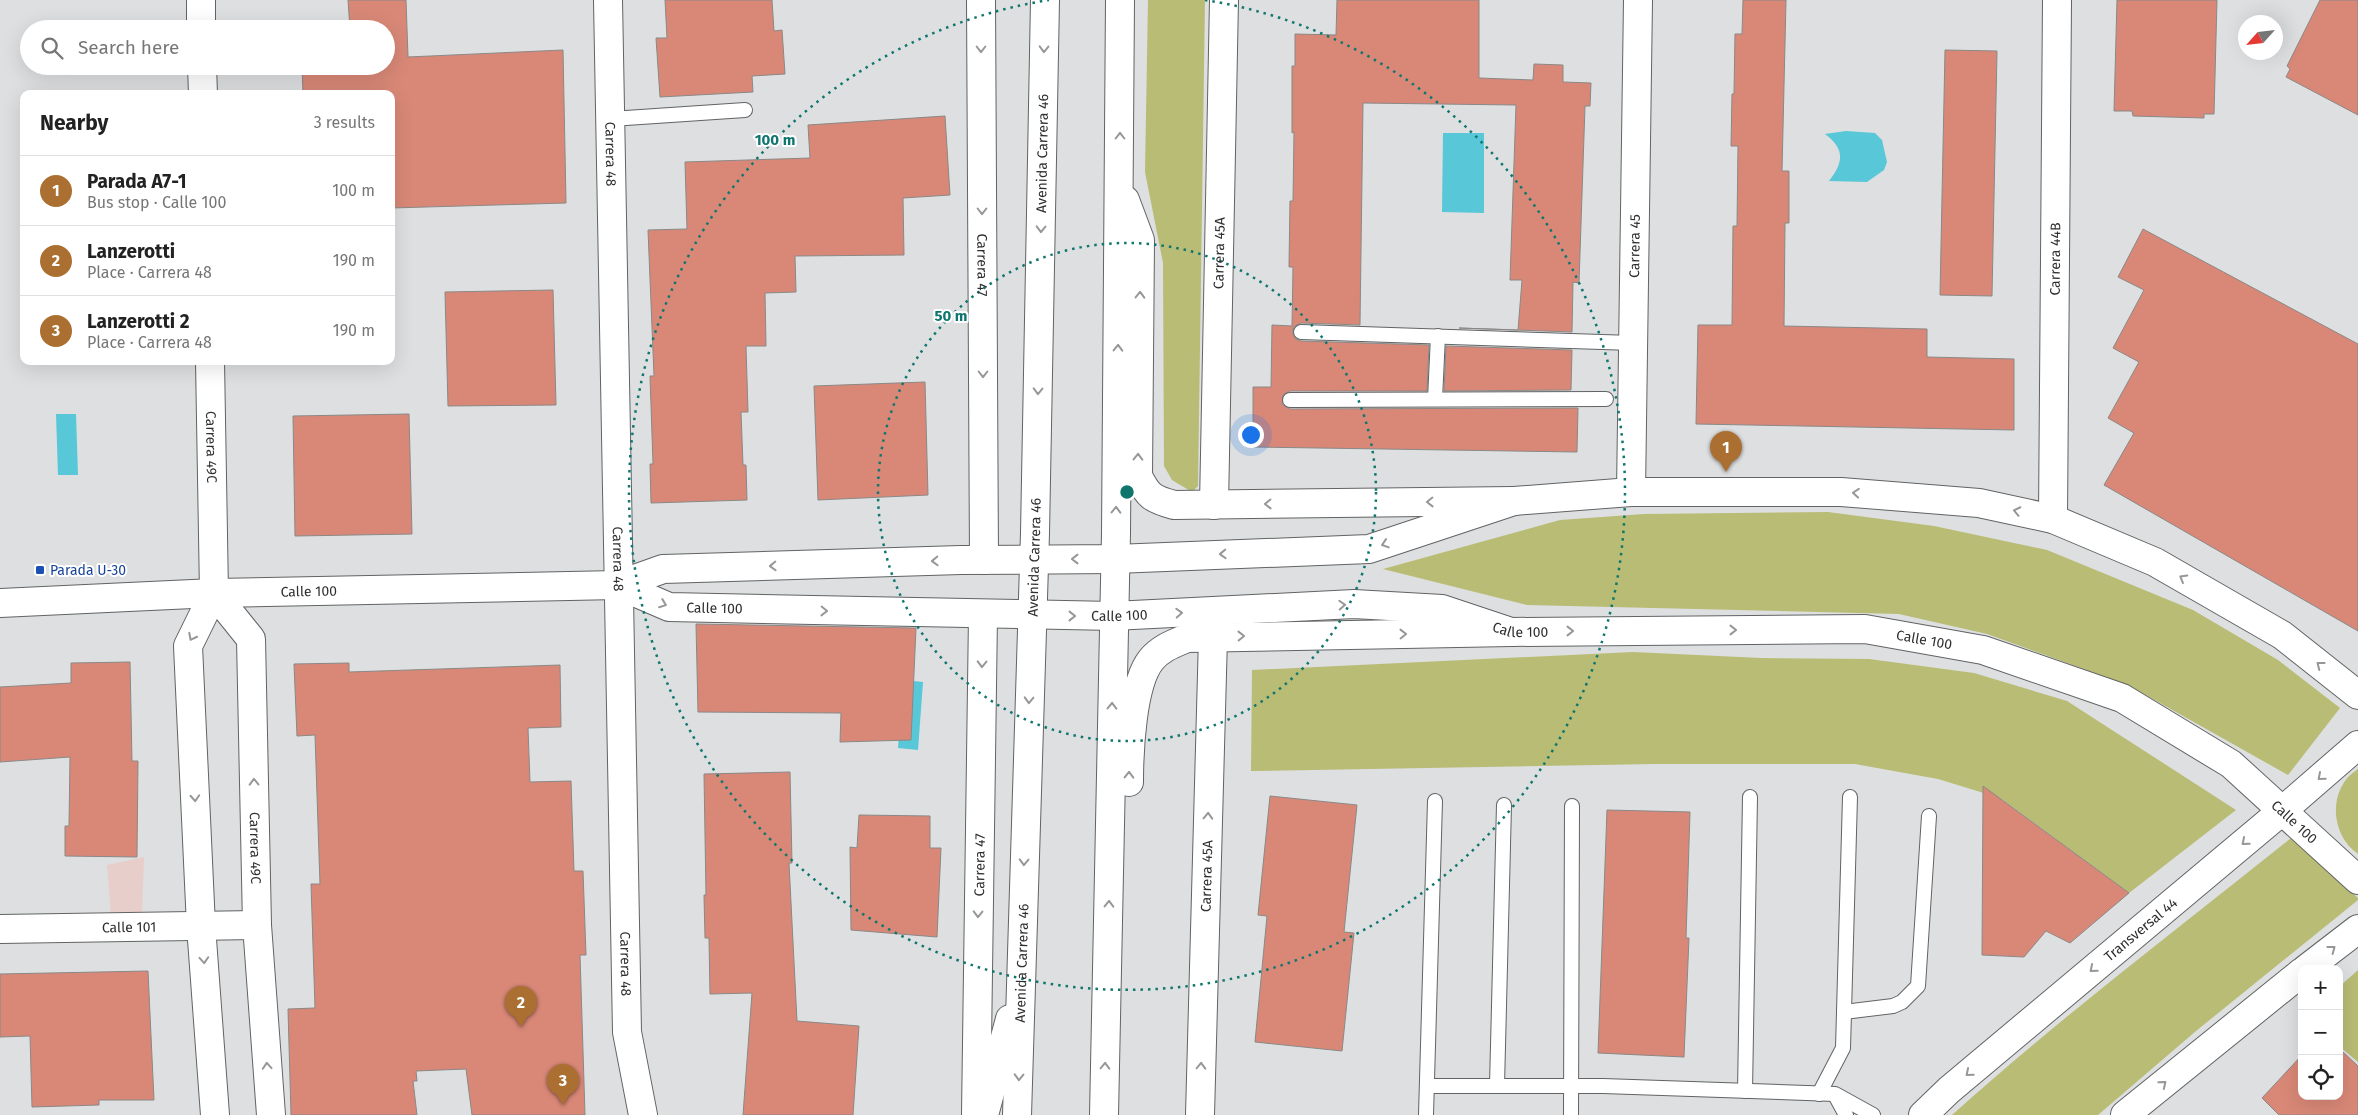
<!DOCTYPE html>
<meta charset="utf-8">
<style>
:root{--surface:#fff;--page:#f6f6f6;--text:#222;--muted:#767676;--line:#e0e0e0;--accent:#ab7031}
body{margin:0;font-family:"Fira Sans",sans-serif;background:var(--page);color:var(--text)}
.controls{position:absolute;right:15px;bottom:15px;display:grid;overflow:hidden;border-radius:10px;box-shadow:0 5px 20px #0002}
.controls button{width:45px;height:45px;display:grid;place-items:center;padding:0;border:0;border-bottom:1px solid var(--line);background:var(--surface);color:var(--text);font:25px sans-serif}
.compass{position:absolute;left:2238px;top:15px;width:45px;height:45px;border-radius:50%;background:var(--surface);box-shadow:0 5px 20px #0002;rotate:243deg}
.you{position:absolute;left:1250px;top:434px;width:18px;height:18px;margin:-12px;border:4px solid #fff;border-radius:50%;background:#1a73e8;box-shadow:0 0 0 8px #1a73e833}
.badge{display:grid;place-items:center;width:32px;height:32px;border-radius:50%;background:var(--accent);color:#fff;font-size:16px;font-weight:700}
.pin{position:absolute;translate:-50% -41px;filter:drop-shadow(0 1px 2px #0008)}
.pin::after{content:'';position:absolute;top:26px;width:18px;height:15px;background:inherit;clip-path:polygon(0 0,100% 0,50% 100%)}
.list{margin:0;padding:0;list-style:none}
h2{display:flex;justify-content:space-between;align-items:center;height:65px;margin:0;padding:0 20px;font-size:21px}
h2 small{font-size:16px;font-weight:400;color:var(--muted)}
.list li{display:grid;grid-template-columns:32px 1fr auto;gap:15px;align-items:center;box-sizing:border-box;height:70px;padding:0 20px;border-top:1px solid var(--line)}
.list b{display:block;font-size:19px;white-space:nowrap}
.list p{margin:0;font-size:16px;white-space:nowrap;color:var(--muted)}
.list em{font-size:16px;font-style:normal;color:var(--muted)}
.icon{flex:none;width:28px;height:28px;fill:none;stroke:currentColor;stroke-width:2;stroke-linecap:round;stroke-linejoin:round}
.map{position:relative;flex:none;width:2358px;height:1115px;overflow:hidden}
.search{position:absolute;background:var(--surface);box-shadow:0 5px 20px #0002;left:20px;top:20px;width:375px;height:55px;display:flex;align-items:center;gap:12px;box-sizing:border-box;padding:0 18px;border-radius:28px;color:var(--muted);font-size:19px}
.panel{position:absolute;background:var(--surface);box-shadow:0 5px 20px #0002;left:20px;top:90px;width:375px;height:275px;border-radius:10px}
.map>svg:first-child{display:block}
</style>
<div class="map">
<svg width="2358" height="1115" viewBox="0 0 2358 1115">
<rect width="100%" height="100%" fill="#dddfe0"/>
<path fill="#e8ceca" d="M 144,857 L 142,915 L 111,915 L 107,865 Z"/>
<g fill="#b9bc74">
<path d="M 1148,0 L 1205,0 L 1198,486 L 1192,492 L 1172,480 L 1164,466 L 1163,263 L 1145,172 Z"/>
<path d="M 1828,512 L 1934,526 L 2047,550 L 2193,610 L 2278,660 L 2340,708 L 2288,775 L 2128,685 L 1987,634 L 1899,614 L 1527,605 L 1383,569 L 1560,520 L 1644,514 Z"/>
<path d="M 1633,652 L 1761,658 L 1869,659 L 1974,673 L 2067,701 L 2236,810 L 2129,893 L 2000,798 L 1938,779 L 1855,764 L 1654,764 L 1251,771 L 1252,670 Z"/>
<path d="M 2358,769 L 2358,854 C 2330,835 2327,788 2358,769 Z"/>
<path d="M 2291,838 L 2358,898 L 2358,900 L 2196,1031 L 2098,1115 L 1952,1115 C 2060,1018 2177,929 2291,838 Z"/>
<path d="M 2358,970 L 2358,1062 L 2339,1046 L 2339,987 Z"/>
</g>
<g fill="#58c7d8">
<path d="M 1846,131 L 1875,133 L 1882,140 L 1887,162 L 1884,170 L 1867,182 L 1829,181 C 1844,162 1845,149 1825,134 Z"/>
<path d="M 1443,133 L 1484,133 L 1484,213 L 1442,212 Z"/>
<path d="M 56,414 L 76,414 L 78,475 L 58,475 Z"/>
<path d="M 903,680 L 923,682 L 918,750 L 898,748 Z"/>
</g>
<g fill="#d98877" stroke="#8a8887">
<path d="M 348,0 L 406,0 L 408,57 L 563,50 L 566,203 L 391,208 L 391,94 L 303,94 L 302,66 L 386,66 L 386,29 L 350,29 Z"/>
<path d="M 665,0 L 772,0 L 774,31 L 782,30 L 785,74 L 752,76 L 753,92 L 660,97 L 656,38 L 667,38 Z"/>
<path d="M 1337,0 L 1479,0 L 1479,78 L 1533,80 L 1534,64 L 1563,65 L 1563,82 L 1591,83 L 1590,106 L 1585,106 L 1579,283 L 1573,282 L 1572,332 L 1459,328 L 1518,330 L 1522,280 L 1510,280 L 1516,105 L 1363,103 L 1360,325 L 1301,323 L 1294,327 L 1292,332 L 1296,339 L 1301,341 L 1429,345 L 1427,391 L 1290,391 L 1283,395 L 1282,404 L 1290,409 L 1578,408 L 1577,452 L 1253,447 L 1253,387 L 1271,387 L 1272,325 L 1292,326 L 1293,267 L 1289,267 L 1290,201 L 1293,201 L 1294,132 L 1292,133 L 1292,66 L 1295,66 L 1295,34 L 1336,35 Z"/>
<path d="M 1743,0 L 1786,0 L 1782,171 L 1789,171 L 1789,223 L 1785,223 L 1784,326 L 1927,329 L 1927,357 L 2014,359 L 2014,430 L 1696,424 L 1698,325 L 1732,325 L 1733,226 L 1737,226 L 1738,146 L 1731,146 L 1732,94 L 1734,94 L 1735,34 L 1742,34 Z"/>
<path d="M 2117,0 L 2217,0 L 2214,114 L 2204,114 L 2204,118 L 2133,116 L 2132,111 L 2114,111 Z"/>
<path d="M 2320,0 L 2358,0 L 2358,115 L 2286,77 L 2290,69 L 2287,66 Z"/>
<path d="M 1945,50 L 1997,51 L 1992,296 L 1940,295 Z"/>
<path d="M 945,116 L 950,195 L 903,198 L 904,255 L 795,256 L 796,292 L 765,293 L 766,346 L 746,346 L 748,412 L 741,412 L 743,465 L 746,465 L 747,500 L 651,503 L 650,464 L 653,464 L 650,376 L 654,376 L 648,230 L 687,229 L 685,162 L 810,158 L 808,125 Z"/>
<path d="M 2143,229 L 2358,344 L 2358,631 L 2104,485 L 2134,433 L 2108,418 L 2139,362 L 2113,348 L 2144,290 L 2118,277 Z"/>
<path d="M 553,290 L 556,405 L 448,406 L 445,292 Z"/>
<path d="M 1446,346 L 1572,350 L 1571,390 L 1444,391 Z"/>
<path d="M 925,382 L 928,495 L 818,500 L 814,386 Z"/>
<path d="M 409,414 L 412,534 L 295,536 L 293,416 Z"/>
<path d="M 696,624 L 916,628 L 911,740 L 840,742 L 841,713 L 698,712 Z"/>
<path d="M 130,662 L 132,761 L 138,761 L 137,857 L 65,856 L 65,826 L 69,826 L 70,757 L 0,762 L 0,687 L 71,683 L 71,663 Z"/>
<path d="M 349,663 L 349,672 L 560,665 L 561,727 L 528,728 L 530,782 L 571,781 L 574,871 L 583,871 L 586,955 L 580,955 L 585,1115 L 472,1115 L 466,1069 L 416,1071 L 417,1081 L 413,1081 L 417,1115 L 291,1115 L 288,1009 L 315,1008 L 311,884 L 320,884 L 315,735 L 297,736 L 294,664 Z"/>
<path d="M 790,772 L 792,863 L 789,863 L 797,1021 L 859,1026 L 853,1115 L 743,1115 L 752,993 L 710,994 L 709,938 L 705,938 L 704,895 L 706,895 L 704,774 Z"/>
<path d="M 1983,786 L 2129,893 L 2070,943 L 2046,931 L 2024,957 L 1982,955 Z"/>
<path d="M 1270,796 L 1357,805 L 1344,932 L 1354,933 L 1342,1051 L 1255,1042 L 1267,916 L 1258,915 Z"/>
<path d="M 1607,810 L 1690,812 L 1686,938 L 1689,938 L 1684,1057 L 1598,1053 Z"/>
<path d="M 859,815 L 930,816 L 930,848 L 941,848 L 937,937 L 851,930 L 850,847 L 857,848 Z"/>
<path d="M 148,971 L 154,1100 L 99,1100 L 99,1105 L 32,1107 L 30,1036 L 0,1037 L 0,974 Z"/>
<path d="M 2343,1052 L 2358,1066 L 2358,1115 L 2279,1115 L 2262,1098 L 2302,1055 L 2302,1096 L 2339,1096 L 2339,1055 Z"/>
</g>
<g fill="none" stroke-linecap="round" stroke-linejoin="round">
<defs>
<g id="lane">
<path d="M 611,119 L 745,110"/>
<path d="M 1301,332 L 1633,343"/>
<path d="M 1435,399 L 1438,336"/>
<path d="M 1290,400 L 1606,399"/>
<path d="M 1844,1012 L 1893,1006 L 1902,1002 L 1918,986 L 1929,816"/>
<path d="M 1428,1086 L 1603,1086 L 1835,1094 L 1873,1115"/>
<path d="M 1497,1086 L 1504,805"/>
<path d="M 1745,1091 L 1750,797"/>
<path d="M 1819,1094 L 1843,1048 L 1850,797"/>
<path d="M 1835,1095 L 1846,1115"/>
<path d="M 1426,1115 L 1435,801"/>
<path d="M 1571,1115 L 1572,806"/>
</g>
<g id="street">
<path id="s1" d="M 608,0 L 627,1032 L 643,1115"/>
<path id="s2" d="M 1631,492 L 1638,0"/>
<path id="s3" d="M 1214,505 L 1224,0"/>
<path id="s4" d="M 2053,519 L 2057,0"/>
<path id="s5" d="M 0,929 L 257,925"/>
<path d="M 2306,969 L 2358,929"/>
<path id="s6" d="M 976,1115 L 983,615"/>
<path id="s7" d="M 1923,1115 L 1949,1090 L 2282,811"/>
<path d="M 2125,1115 L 2302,972"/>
</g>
<g id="secondary">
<path d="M 201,0 L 201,29"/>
<path id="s8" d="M 981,0 L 984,560"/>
<path d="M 202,66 L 203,94"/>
<path id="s9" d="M 210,361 L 214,593 L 188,646 L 201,926 L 215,1115"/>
<path id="s10" d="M 618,585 L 669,607 L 1113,616 L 1354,604 L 1442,609 L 1511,632 L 1865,629 L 1983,650 L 2122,698 L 2231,764 L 2358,880"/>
<path id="s11" d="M 214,593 L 251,639 L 257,925 L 271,1115"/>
<path id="s12" d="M 0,603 L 214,593 L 618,585 L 663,569 L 961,560 L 1115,559 L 1369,549 L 1514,501 L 1631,492 L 1841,492 L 1979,503 L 2053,519 L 2155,562 L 2282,635 L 2358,695"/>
<path d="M 2282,811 L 2358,745"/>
<path id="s13" d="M 1200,1115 L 1213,637"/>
</g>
<g id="primary">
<path d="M 1125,200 L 1140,240 L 1138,476 C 1148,496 1152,499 1174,505 L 1514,501"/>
<path d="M 1129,782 C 1129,751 1132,684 1151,660 C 1161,648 1173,644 1187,638 L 1511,632"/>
<path d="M 984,1115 L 1010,1019"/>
<path id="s14" d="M 1017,1115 L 1035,533 L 1045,0"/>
<path d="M 1104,1115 L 1116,533 L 1120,0"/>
</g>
</defs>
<use href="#lane" stroke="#616364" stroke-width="16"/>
<use href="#street" stroke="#616364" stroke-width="30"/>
<use href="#secondary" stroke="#616364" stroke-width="30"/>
<use href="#primary" stroke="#616364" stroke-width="30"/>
<use href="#lane" stroke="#fff" stroke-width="14"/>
<use href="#street" stroke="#fff" stroke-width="28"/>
<use href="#secondary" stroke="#fff" stroke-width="28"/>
<use href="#primary" stroke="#fff" stroke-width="28"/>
</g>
<defs><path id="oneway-chevron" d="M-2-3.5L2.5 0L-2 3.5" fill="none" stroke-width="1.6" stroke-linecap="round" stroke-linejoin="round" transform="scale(1.25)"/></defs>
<g stroke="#979798">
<use href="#oneway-chevron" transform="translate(981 49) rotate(90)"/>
<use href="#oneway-chevron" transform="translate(1044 49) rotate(91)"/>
<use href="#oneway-chevron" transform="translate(1120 136) rotate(-90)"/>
<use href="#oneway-chevron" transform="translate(982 211) rotate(90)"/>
<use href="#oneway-chevron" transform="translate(1041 229) rotate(91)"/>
<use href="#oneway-chevron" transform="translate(1140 295) rotate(-89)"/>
<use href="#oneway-chevron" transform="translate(1118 348) rotate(-89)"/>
<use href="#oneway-chevron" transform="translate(983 374) rotate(90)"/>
<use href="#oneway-chevron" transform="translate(1038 391) rotate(91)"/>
<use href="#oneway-chevron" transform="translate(1138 457) rotate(-89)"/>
<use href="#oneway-chevron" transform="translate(1856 493) rotate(-175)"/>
<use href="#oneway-chevron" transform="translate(1430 502) rotate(179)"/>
<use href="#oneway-chevron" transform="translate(1268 504) rotate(179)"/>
<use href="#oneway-chevron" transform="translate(1116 510) rotate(-89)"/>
<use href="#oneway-chevron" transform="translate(2017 511) rotate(-168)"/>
<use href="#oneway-chevron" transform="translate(1385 544) rotate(162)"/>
<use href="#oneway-chevron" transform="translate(1223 554) rotate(178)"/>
<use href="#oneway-chevron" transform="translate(1075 559) rotate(-180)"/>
<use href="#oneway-chevron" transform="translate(935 561) rotate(178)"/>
<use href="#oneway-chevron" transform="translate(773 566) rotate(178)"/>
<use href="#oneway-chevron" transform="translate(2183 578) rotate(-150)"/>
<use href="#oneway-chevron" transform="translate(663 604) rotate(21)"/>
<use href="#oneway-chevron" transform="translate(1342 605) rotate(-3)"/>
<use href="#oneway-chevron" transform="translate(824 611) rotate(1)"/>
<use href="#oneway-chevron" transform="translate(1179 613) rotate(-3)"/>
<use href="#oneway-chevron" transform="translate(1072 616)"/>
<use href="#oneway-chevron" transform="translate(1733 630)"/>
<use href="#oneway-chevron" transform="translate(1570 631)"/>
<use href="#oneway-chevron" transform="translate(1403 634) rotate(-1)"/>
<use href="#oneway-chevron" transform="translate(1241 636) rotate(-1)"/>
<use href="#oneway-chevron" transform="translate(192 637) rotate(117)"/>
<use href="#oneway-chevron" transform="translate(982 664) rotate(91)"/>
<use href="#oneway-chevron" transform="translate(2320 665) rotate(-142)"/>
<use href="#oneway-chevron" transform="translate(1029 700) rotate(92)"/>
<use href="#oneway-chevron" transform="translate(1112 706) rotate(-89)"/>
<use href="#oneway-chevron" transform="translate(1129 775) rotate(-89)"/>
<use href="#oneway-chevron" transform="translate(2321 777) rotate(139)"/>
<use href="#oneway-chevron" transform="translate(254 782) rotate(-91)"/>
<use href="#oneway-chevron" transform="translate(195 798) rotate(87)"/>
<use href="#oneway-chevron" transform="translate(1208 816) rotate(-88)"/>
<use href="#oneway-chevron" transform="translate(2245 842) rotate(140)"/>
<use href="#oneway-chevron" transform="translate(1024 862) rotate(92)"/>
<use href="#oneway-chevron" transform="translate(1109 904) rotate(-89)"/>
<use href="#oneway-chevron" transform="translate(978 914) rotate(91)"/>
<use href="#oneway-chevron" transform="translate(2332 949) rotate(-37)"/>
<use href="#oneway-chevron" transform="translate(204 960) rotate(86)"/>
<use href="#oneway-chevron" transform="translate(2093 969) rotate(140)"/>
<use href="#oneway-chevron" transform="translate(267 1066) rotate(-94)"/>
<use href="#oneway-chevron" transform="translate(1105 1066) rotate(-88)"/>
<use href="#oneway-chevron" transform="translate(1201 1066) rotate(-88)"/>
<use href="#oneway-chevron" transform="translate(1969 1073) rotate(140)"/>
<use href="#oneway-chevron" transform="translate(1019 1077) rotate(92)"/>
<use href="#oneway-chevron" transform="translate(2163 1084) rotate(-39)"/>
</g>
<g fill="none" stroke="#0f766e" stroke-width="2.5" stroke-dasharray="2.5 5">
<circle cx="1127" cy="492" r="249"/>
<path d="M1205 0A498 498 0 1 1 1049 0"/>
</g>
<rect fill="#1a4fb4" stroke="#fff" stroke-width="2" x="35" y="565" width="10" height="10" rx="2.5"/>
<g text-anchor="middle" stroke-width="4" stroke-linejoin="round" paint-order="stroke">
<g font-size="14" fill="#2f2f30" stroke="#fff">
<text dy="5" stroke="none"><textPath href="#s1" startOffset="154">Carrera 48</textPath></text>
<text dy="5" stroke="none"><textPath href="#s14" startOffset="962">Avenida Carrera 46</textPath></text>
<text dy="5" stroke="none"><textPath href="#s2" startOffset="246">Carrera 45</textPath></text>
<text dy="5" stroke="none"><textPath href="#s3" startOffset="252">Carrera 45A</textPath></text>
<text dy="5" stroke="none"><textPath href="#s4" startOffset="260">Carrera 44B</textPath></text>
<text dy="5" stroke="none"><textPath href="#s8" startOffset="265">Carrera 47</textPath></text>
<text dy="5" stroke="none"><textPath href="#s9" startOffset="86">Carrera 49C</textPath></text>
<text dy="5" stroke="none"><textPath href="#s1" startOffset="559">Carrera 48</textPath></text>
<text dy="5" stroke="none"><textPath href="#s14" startOffset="558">Avenida Carrera 46</textPath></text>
<text dy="5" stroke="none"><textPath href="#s12" startOffset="309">Calle 100</textPath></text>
<text dy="5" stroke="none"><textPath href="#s10" startOffset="101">Calle 100</textPath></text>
<text dy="5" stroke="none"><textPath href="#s10" startOffset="506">Calle 100</textPath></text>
<text dy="5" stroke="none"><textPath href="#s10" startOffset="911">Calle 100</textPath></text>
<text dy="5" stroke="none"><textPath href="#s10" startOffset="1316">Calle 100</textPath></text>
<text dy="5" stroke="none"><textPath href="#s10" startOffset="1736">Calle 100</textPath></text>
<text dy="5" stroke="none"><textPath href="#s11" startOffset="268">Carrera 49C</textPath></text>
<text dy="5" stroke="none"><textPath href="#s6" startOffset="250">Carrera 47</textPath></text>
<text dy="5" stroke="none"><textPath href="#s13" startOffset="239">Carrera 45A</textPath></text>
<text dy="5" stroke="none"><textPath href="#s5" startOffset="129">Calle 101</textPath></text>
<text dy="5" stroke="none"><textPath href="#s7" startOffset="286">Transversal 44</textPath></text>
<text dy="5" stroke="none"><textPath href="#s14" startOffset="152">Avenida Carrera 46</textPath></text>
<text dy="5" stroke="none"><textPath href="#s1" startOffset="964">Carrera 48</textPath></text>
</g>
<g font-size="14" fill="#164399" stroke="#fff" text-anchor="start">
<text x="50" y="575">Parada U-30</text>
</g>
</g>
<circle cx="1127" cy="492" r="8" fill="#0f766e" stroke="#fff" stroke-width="2.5"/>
<g font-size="15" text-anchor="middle" font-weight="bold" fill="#0f766e" stroke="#fff" stroke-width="4" stroke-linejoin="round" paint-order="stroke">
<text x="775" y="145">100 m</text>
<text x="951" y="321">50 m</text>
</g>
</svg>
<div class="controls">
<button>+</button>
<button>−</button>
<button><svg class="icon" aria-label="locate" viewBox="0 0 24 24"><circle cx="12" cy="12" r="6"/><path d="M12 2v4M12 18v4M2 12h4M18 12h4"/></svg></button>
</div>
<svg class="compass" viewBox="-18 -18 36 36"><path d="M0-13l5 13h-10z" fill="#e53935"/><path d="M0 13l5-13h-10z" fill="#767676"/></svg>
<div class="you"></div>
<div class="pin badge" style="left:1726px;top:472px">1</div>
<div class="pin badge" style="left:521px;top:1027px">2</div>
<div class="pin badge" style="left:563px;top:1105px">3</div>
<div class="search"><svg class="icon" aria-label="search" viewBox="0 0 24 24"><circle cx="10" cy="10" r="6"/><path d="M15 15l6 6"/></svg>Search here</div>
<section class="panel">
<h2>Nearby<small>3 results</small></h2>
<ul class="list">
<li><span class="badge">1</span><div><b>Parada A7-1</b><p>Bus stop · Calle 100</p></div><em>100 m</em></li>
<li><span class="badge">2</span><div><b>Lanzerotti</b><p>Place · Carrera 48</p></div><em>190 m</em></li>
<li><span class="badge">3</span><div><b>Lanzerotti 2</b><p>Place · Carrera 48</p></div><em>190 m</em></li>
</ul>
</section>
</div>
